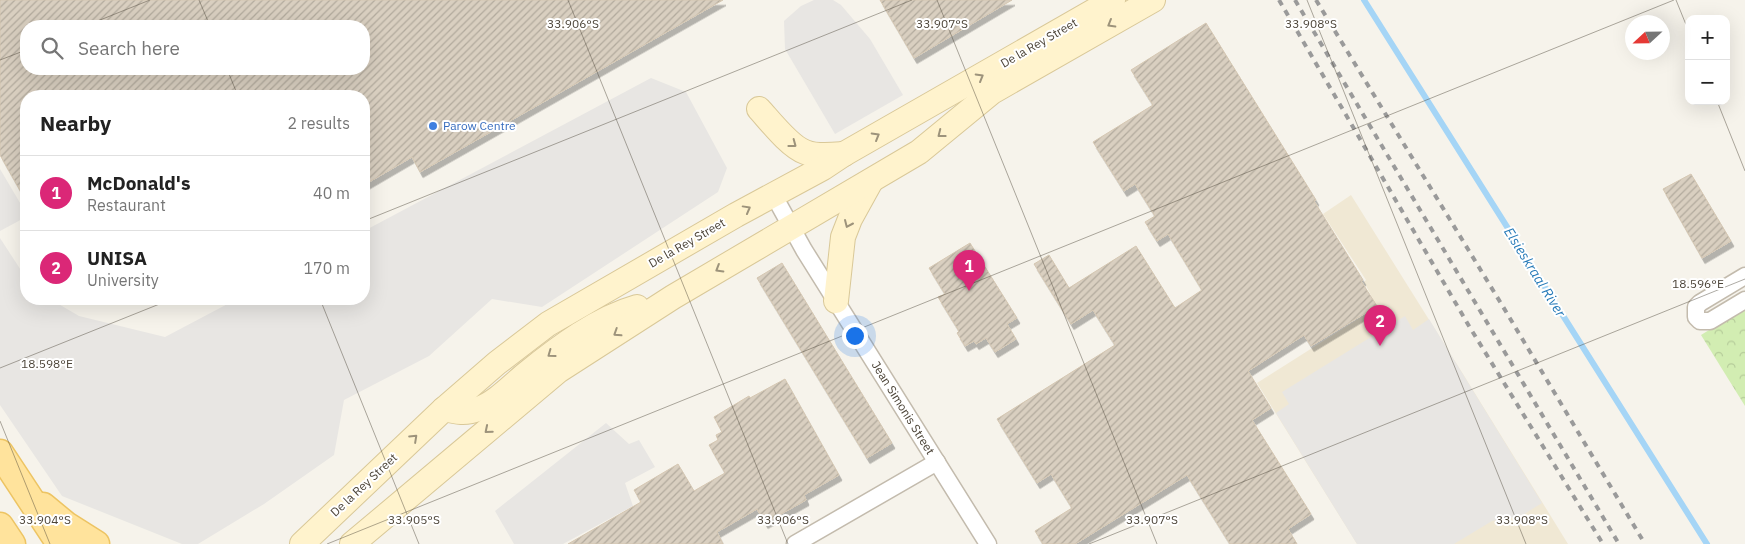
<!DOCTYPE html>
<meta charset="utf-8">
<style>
:root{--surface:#fff;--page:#f2f2f2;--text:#222;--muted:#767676;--line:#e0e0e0;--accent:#db2777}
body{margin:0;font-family:"IBM Plex Sans",sans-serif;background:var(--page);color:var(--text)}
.controls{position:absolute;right:15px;top:15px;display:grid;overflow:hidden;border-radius:10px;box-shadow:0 5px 20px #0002}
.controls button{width:45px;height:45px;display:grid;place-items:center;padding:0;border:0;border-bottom:1px solid var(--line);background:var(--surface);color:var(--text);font:25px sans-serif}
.compass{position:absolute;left:1625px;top:15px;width:45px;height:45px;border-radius:50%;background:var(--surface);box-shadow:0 5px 20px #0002;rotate:248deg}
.you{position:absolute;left:854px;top:335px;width:18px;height:18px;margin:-12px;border:4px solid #fff;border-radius:50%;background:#1a73e8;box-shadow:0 0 0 8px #1a73e833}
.badge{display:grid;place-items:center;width:32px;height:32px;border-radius:50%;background:var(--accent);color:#fff;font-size:16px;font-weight:700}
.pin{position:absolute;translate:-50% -41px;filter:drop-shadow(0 1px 2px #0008)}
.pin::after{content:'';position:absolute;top:26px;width:18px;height:15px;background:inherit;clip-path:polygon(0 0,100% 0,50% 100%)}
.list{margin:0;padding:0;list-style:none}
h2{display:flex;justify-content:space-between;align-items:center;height:65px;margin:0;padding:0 20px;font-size:21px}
h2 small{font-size:16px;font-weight:400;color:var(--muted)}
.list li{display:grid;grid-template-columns:32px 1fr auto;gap:15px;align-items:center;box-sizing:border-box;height:75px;padding:0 20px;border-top:1px solid var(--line)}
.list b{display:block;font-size:19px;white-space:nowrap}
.list p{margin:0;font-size:16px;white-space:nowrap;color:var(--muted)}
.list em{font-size:16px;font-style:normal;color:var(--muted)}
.icon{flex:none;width:28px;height:28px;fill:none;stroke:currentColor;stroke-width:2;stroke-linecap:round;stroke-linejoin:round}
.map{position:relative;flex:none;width:1745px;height:544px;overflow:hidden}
.search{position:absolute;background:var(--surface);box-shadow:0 5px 20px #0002;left:20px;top:20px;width:350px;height:55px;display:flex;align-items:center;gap:12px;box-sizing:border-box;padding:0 18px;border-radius:20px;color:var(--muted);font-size:19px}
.panel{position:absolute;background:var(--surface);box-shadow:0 5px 20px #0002;left:20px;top:90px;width:350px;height:215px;border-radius:20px}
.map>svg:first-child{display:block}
</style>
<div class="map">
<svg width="1745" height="544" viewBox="0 0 1745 544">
<defs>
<pattern id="forest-crowns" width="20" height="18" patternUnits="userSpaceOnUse" patternTransform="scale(1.25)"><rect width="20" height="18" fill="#d2edb2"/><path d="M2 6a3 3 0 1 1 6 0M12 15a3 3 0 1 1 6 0" fill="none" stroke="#b6cc9a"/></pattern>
<pattern id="building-hatch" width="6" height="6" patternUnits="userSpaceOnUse" patternTransform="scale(1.25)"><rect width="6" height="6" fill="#d9cfc0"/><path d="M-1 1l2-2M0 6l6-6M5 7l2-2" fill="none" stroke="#b2aa9d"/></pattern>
<filter id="shadow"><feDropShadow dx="3" dy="5.5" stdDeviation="0" flood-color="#0004"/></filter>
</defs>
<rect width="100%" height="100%" fill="#f6f3eb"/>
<path fill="#f0e8d4" d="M 1351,195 L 1463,374 L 1568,544 L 1357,544 L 1257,383 L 1377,307 L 1364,282 L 1366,280 L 1323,214 Z"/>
<path fill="url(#forest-crowns)" d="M 1745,308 L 1745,406 L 1701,335 Z"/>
<g fill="#e8e6e3">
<path d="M 814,0 L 833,0 L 841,5 L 870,39 L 903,95 L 835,134 L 785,49 L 784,21 L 801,6 Z"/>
<path d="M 651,78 L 686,92 L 727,168 L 718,192 L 542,307 L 492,299 L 429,356 L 344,400 L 334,455 L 264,504 L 198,544 L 182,544 L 62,496 L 0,405 L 0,238 L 26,278 L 26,299 L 50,299 L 79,316 L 165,337 L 237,299 L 364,299 L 364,231 Z"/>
<path d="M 0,169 L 26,213 L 26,217 L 0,231 Z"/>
<path d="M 1405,316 L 1413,330 L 1429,319 L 1542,503 L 1521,516 L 1492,521 L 1454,544 L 1357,544 L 1276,413 L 1289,404 L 1282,392 Z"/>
<path d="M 606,423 L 629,444 L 639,440 L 655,467 L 625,483 L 633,506 L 563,544 L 514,544 L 495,511 Z"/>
</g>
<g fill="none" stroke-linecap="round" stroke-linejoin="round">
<path stroke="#a5d5f6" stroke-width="6" d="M 1364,0 L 1707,544"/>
</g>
<g fill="url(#building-hatch)" stroke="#d5c7b2" fill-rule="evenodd" filter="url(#shadow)">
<path d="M 0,0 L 723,0 L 420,172 L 412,157 L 364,185 L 364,96 L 26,96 L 26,201 L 0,155 ZM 26,26 L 364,26 L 364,69 L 26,69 Z"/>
<path d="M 880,0 L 1012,0 L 914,58 Z"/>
<path d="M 1206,23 L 1316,200 L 1314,201 L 1363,280 L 1361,281 L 1377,306 L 1311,346 L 1304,335 L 1248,371 L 1271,408 L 1252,420 L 1311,514 L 1288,529 L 1297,544 L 1230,544 L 1187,475 L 1075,544 L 1043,544 L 1035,531 L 1072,508 L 1051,474 L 1037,483 L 997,419 L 1115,345 L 1093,310 L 1071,324 L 1034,264 L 1049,255 L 1069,288 L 1136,246 L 1175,308 L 1202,290 L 1168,234 L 1157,241 L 1145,222 L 1155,216 L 1135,184 L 1124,191 L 1093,142 L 1153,105 L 1131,70 Z"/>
<path d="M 1691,174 L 1731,241 L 1702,258 L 1663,189 Z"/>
<path d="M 970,243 L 1017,318 L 1007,324 L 1016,339 L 995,352 L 986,338 L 976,344 L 974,341 L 965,346 L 957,333 L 959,331 L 938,297 L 945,294 L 929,268 Z"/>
<path d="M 782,263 L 892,443 L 867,458 L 757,278 Z"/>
<path d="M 785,379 L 839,475 L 804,495 L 806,500 L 765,523 L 757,509 L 717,532 L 723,544 L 568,544 L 641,502 L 634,490 L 678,464 L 694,491 L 725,473 L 709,445 L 718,440 L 716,435 L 722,432 L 714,417 L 749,396 L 750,398 Z"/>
</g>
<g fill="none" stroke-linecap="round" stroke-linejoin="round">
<defs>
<g id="street">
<path d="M 773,194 L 804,250 L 988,544"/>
<path d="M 1745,276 L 1700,303 L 1696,307 L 1696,317 L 1700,321 L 1710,321 L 1745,300"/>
<path d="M 795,544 L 937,462"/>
</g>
<g id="secondary">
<path d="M 759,109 C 770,121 790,147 805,152 C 816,157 832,155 844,154"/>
<path d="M 836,301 L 843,237 L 850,219 L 871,181"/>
<path d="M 444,409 C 456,412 466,414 478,409 C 496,403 512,385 527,373 C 559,347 598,318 637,307"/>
<path d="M 302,544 L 444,409 L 497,363 L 548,324 L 736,215 L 823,168 L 844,154 L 1113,0"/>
<path d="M 352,544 L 558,371 L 673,297 L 919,152 L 992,92 L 1153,0"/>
</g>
<g id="primary">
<path d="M 0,453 L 60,544"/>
<path d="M 43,506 L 66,525 L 96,544"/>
<path d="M 0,526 L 12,544"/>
</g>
</defs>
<use href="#street" stroke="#c3bbad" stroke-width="19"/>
<use href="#secondary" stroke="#d9c898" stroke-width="26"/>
<use href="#primary" stroke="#edc463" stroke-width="29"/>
<use href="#street" stroke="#fff" stroke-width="16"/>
<use href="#secondary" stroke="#fff3cd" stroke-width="24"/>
<use href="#primary" stroke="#ffe39c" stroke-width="26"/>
<g stroke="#9a9a9a" stroke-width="4" stroke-dasharray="6 6" stroke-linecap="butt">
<path d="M 1279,0 L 1469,326 L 1603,544"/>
<path d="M 1295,0 L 1619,544"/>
<path d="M 1316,0 L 1502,305 L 1645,544"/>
</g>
</g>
<defs><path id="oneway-chevron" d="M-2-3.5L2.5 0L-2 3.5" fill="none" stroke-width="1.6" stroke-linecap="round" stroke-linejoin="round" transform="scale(1.25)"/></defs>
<g stroke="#9d937b">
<use href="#oneway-chevron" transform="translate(1111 24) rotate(150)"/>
<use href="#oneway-chevron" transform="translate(980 77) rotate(-30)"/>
<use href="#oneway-chevron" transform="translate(941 134) rotate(142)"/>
<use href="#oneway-chevron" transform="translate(876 136) rotate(-30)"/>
<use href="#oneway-chevron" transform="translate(793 144) rotate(37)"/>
<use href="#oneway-chevron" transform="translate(747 209) rotate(-29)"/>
<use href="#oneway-chevron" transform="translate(848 224) rotate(114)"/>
<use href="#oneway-chevron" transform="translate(719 269) rotate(149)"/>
<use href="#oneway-chevron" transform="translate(617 333) rotate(147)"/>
<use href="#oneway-chevron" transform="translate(551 354) rotate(144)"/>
<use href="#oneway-chevron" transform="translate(488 430) rotate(140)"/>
<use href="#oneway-chevron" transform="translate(414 438) rotate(-43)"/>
</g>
<path fill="none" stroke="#4c4438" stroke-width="1" stroke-opacity="0.45" d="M 199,0 L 210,26M 568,0 L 788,544M 937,0 L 1157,544M 1307,0 L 1526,544M 1676,0 L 1689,32M 85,26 L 150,0M 0,60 L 26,50M 227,69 L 238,96M 1717,101 L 1745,171M 364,221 L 912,0M 320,299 L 419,544M 0,368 L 172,299M 0,421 L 50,544M 327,544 L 1674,0M 1089,544 L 1745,279"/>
<circle fill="#3f7fe0" stroke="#fff" stroke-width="2" cx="433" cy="126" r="5"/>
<g text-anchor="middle" stroke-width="4" stroke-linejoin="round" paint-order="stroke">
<g font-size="12" fill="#4c4438" stroke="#fff">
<text transform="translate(1039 43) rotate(-30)" y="4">De la Rey Street</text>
<text transform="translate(687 243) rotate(-30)" y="4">De la Rey Street</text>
<text transform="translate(903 408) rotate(58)" y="4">Jean Simonis Street</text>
<text transform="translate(364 485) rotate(-43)" y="4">De la Rey Street</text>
</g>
<g font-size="12" fill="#366cbe" stroke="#fff" text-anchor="start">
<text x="443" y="130">Parow Centre</text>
</g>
<g font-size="14" font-style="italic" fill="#267ab8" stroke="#fff">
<text transform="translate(1535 272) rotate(58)" y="5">Elsieskraal River</text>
</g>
</g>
<g font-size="12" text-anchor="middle" fill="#4c4438" stroke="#fff" stroke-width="4" stroke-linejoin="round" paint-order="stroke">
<text x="573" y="28">33.906°S</text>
<text x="942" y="28">33.907°S</text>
<text x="1311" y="28">33.908°S</text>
<text x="1698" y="288">18.596°E</text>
<text x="47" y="368">18.598°E</text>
<text x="45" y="524">33.904°S</text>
<text x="414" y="524">33.905°S</text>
<text x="783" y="524">33.906°S</text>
<text x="1152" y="524">33.907°S</text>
<text x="1522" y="524">33.908°S</text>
</g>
</svg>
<div class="controls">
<button>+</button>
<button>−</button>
</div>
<svg class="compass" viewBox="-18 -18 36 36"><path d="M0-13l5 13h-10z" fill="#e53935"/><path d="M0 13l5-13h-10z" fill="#767676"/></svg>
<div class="you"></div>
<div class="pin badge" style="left:969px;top:291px">1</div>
<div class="pin badge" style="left:1380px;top:346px">2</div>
<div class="search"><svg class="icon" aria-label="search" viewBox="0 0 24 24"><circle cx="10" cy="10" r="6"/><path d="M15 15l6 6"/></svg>Search here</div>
<section class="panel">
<h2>Nearby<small>2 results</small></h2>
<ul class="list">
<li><span class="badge">1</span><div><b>McDonald's</b><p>Restaurant</p></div><em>40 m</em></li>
<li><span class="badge">2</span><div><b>UNISA</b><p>University</p></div><em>170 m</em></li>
</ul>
</section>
</div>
